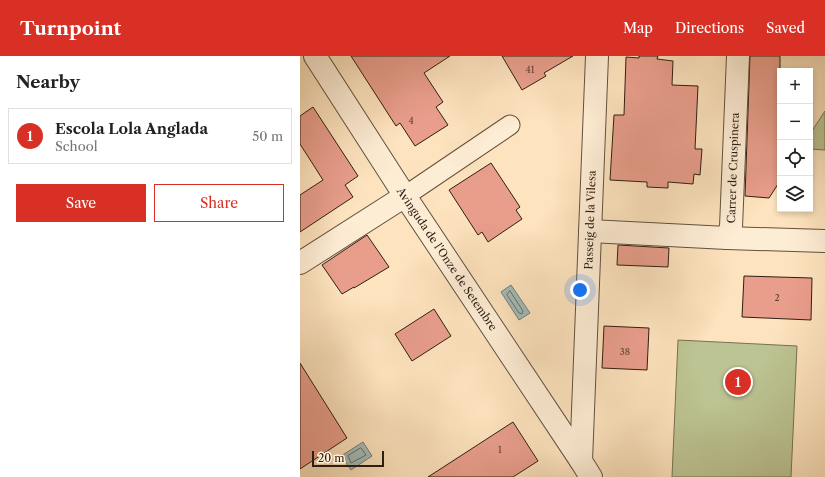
<!DOCTYPE html>
<meta charset="utf-8">
<style>
:root{--surface:#fff;--page:#f6f6f6;--text:#222;--muted:#767676;--line:#e0e0e0;--accent:#d93025}
body{margin:0;font-family:"Libre Caslon Text",serif;background:var(--page);color:var(--text)}
.controls{position:absolute;right:12px;top:12px;display:grid;overflow:hidden;border-radius:0px;box-shadow:0 2px 6px #0003}
.controls button{width:36px;height:36px;display:grid;place-items:center;padding:0;border:0;border-bottom:1px solid var(--line);background:var(--surface);color:var(--text);font:20px sans-serif}
.scale{position:absolute;left:12px;bottom:10px;width:72px;box-sizing:border-box;padding-left:4px;border:2px solid #2e1f13;border-top:0;font-size:11px;line-height:14px;white-space:nowrap;color:#2e1f13;-webkit-text-stroke:3px #feedd5;paint-order:stroke}
.you{position:absolute;left:280px;top:234px;width:14px;height:14px;margin:-10px;border:3px solid #fff;border-radius:50%;background:#1a73e8;box-shadow:0 0 0 6px #1a73e833}
.badge{display:grid;place-items:center;width:26px;height:26px;border-radius:50%;background:var(--accent);color:#fff;font-size:13px;font-weight:700}
.pin{position:absolute;translate:-50% -50%;border:2px solid #fff;box-shadow:0 1px 4px #0006}
.list{margin:0;padding:0;list-style:none}
h2{display:flex;justify-content:space-between;align-items:center;height:52px;margin:0;padding:0 16px;font-size:17px}
h2 small{font-size:13px;font-weight:400;color:var(--muted)}
.list li{display:grid;grid-template-columns:26px 1fr auto;gap:12px;align-items:center;box-sizing:border-box;height:56px;margin:0 8px 8px;padding:0 8px;border:1px solid var(--line);border-radius:0px}
.list b{display:block;font-size:15px;white-space:nowrap}
.list p{margin:0;font-size:13px;white-space:nowrap;color:var(--muted)}
.list em{font-size:13px;font-style:normal;color:var(--muted)}
.actions{display:flex;gap:8px;padding:12px 16px}
.actions a{flex:1;padding:9px 0;border:1px solid var(--accent);border-radius:0px;text-align:center;font-size:14px;color:var(--accent)}
.actions .main{background:var(--accent);color:#fff}
.icon{flex:none;width:22px;height:22px;fill:none;stroke:currentColor;stroke-width:2;stroke-linecap:round;stroke-linejoin:round}
.map{position:relative;flex:none;width:525px;height:421px;overflow:hidden}
header{display:flex;align-items:center;gap:24px;box-sizing:border-box;height:56px;padding:0 20px;background:var(--accent);color:#fff}
header strong{font-size:19px}
nav{display:flex;gap:22px;margin-inline-start:auto;font-size:14px}
main{display:flex}
aside{flex:1;background:var(--surface)}
.map>svg:first-child{display:block}
</style>
<header>
<strong>Turnpoint</strong>
<nav><a>Map</a><a>Directions</a><a>Saved</a></nav>
</header>
<main>
<aside>
<h2>Nearby<small></small></h2>
<ul class="list">
<li><span class="badge">1</span><div><b>Escola Lola Anglada</b><p>School</p></div><em>50 m</em></li>
</ul>
<div class="actions"><a class="main">Save</a><a>Share</a></div>
</aside>
<div class="map">
<svg width="525" height="421" viewBox="0 0 525 421">
<rect width="100%" height="100%" fill="#fde3be"/>
<filter id="stains"><feTurbulence type="fractalNoise" baseFrequency=".005" numOctaves="4"/><feColorMatrix values="0 0 0 0 .2 0 0 0 0 .09 0 0 0 0 .02 0 0 0 .5 -.17"/></filter>
<radialGradient id="worn" r=".72"><stop offset=".6" stop-color="#630" stop-opacity="0"/><stop offset="1" stop-color="#630" stop-opacity=".3"/></radialGradient>
<g fill="#bdc493" stroke="#767253">
<path d="M 525,55 L 525,94 L 510,93 L 510,78 Z"/>
<path d="M 378,284 L 497,290 L 491,421 L 372,421 Z"/>
</g>
<g fill="#a3bcba" stroke="#747d77">
<path d="M 211,229 L 230,257 L 219,264 L 201,236 Z"/>
<path d="M 63,386 L 72,400 L 51,414 L 41,400 Z"/>
</g>
<g fill="none" stroke-linecap="round" stroke-linejoin="round">
<g stroke="#686e66" stroke-width="1">
<path d="M 210,235 L 223,255 L 222,258 L 219,257 L 207,239 Z"/>
<path d="M 61,392 L 66,399 L 51,407 L 48,400 Z"/>
</g>
</g>
<g fill="#e99e8c" stroke="#2e1f13">
<path d="M 51,0 L 150,0 L 124,17 L 143,46 L 136,51 L 148,69 L 115,90 L 100,67 L 96,70 Z"/>
<path d="M 202,0 L 273,0 L 244,17 L 246,20 L 222,34 Z"/>
<path d="M 339,0 L 358,0 L 357,3 L 373,5 L 372,29 L 398,30 L 395,93 L 402,93 L 400,119 L 394,118 L 393,128 L 368,126 L 368,132 L 347,131 L 347,126 L 310,124 L 314,59 L 324,59 L 326,1 L 339,2 Z"/>
<path d="M 450,0 L 480,0 L 480,125 L 469,142 L 445,140 Z"/>
<path d="M 13,51 L 58,120 L 45,129 L 53,141 L 0,176 L 0,139 L 23,124 L 0,88 L 0,60 Z"/>
<path d="M 191,107 L 220,151 L 216,154 L 222,163 L 188,186 L 182,176 L 178,179 L 149,134 Z"/>
<path d="M 67,179 L 89,211 L 54,232 L 54,231 L 42,238 L 22,209 Z"/>
<path d="M 318,189 L 369,192 L 368,211 L 317,209 Z"/>
<path d="M 444,220 L 512,222 L 511,264 L 442,261 Z"/>
<path d="M 134,253 L 151,280 L 112,305 L 95,278 Z"/>
<path d="M 304,270 L 349,272 L 347,314 L 302,312 Z"/>
<path d="M 0,307 L 47,382 L 0,413 Z"/>
<path d="M 213,366 L 238,405 L 213,421 L 128,421 Z"/>
</g>
<g fill="none" stroke-linecap="round" stroke-linejoin="round">
<defs>
<path id="pedestrian" d="M 105,140 L 210,69"/>
<g id="minor">
<path d="M 15,0 L 105,140 L 281,405"/>
<path d="M 290,175 L 427,182 L 431,171 L 438,0"/>
<path d="M 427,182 L 525,185"/>
<path d="M 0,207 L 105,140"/>
</g>
<path id="tertiary" d="M 291,421 L 281,405 L 297,0"/>
</defs>
<use href="#pedestrian" stroke="#62503e" stroke-width="21"/>
<use href="#minor" stroke="#62503e" stroke-width="24"/>
<use href="#tertiary" stroke="#62503e" stroke-width="24"/>
<use href="#pedestrian" stroke="#feedd5" stroke-width="19"/>
<use href="#minor" stroke="#feedd5" stroke-width="22"/>
<use href="#tertiary" stroke="#feedd5" stroke-width="22"/>
</g>
<g text-anchor="middle" stroke-width="3.5" stroke-linejoin="round" paint-order="stroke">
<g font-size="9" fill="#5d3f31">
<text x="230" y="17">41</text>
<text x="111" y="68">4</text>
<text x="477" y="245">2</text>
<text x="325" y="299">38</text>
<text x="200" y="397">1</text>
</g>
<g font-size="11" fill="#2e1f13" stroke="#feedd5">
<text transform="translate(433 112) rotate(-88)" y="4">Carrer de Cruspinera</text>
<text transform="translate(290 164) rotate(-88)" y="4">Passeig de la Vilesa</text>
<text transform="translate(147 203) rotate(56)" y="4">Avinguda de l'Onze de Setembre</text>
</g>
</g>
<rect width="100%" height="100%" filter="url(#stains)"/>
<rect width="100%" height="100%" fill="url(#worn)"/>
</svg>
<div class="controls">
<button>+</button>
<button>−</button>
<button><svg class="icon" aria-label="locate" viewBox="0 0 24 24"><circle cx="12" cy="12" r="6"/><path d="M12 2v4M12 18v4M2 12h4M18 12h4"/></svg></button>
<button><svg class="icon" aria-label="layers" viewBox="0 0 24 24"><path d="M12 4l9 5-9 5-9-5zM3 14l9 5 9-5"/></svg></button>
</div>
<div class="scale">20 m</div>
<div class="you"></div>
<div class="pin badge" style="left:438px;top:326px">1</div>
</div>
</main>
